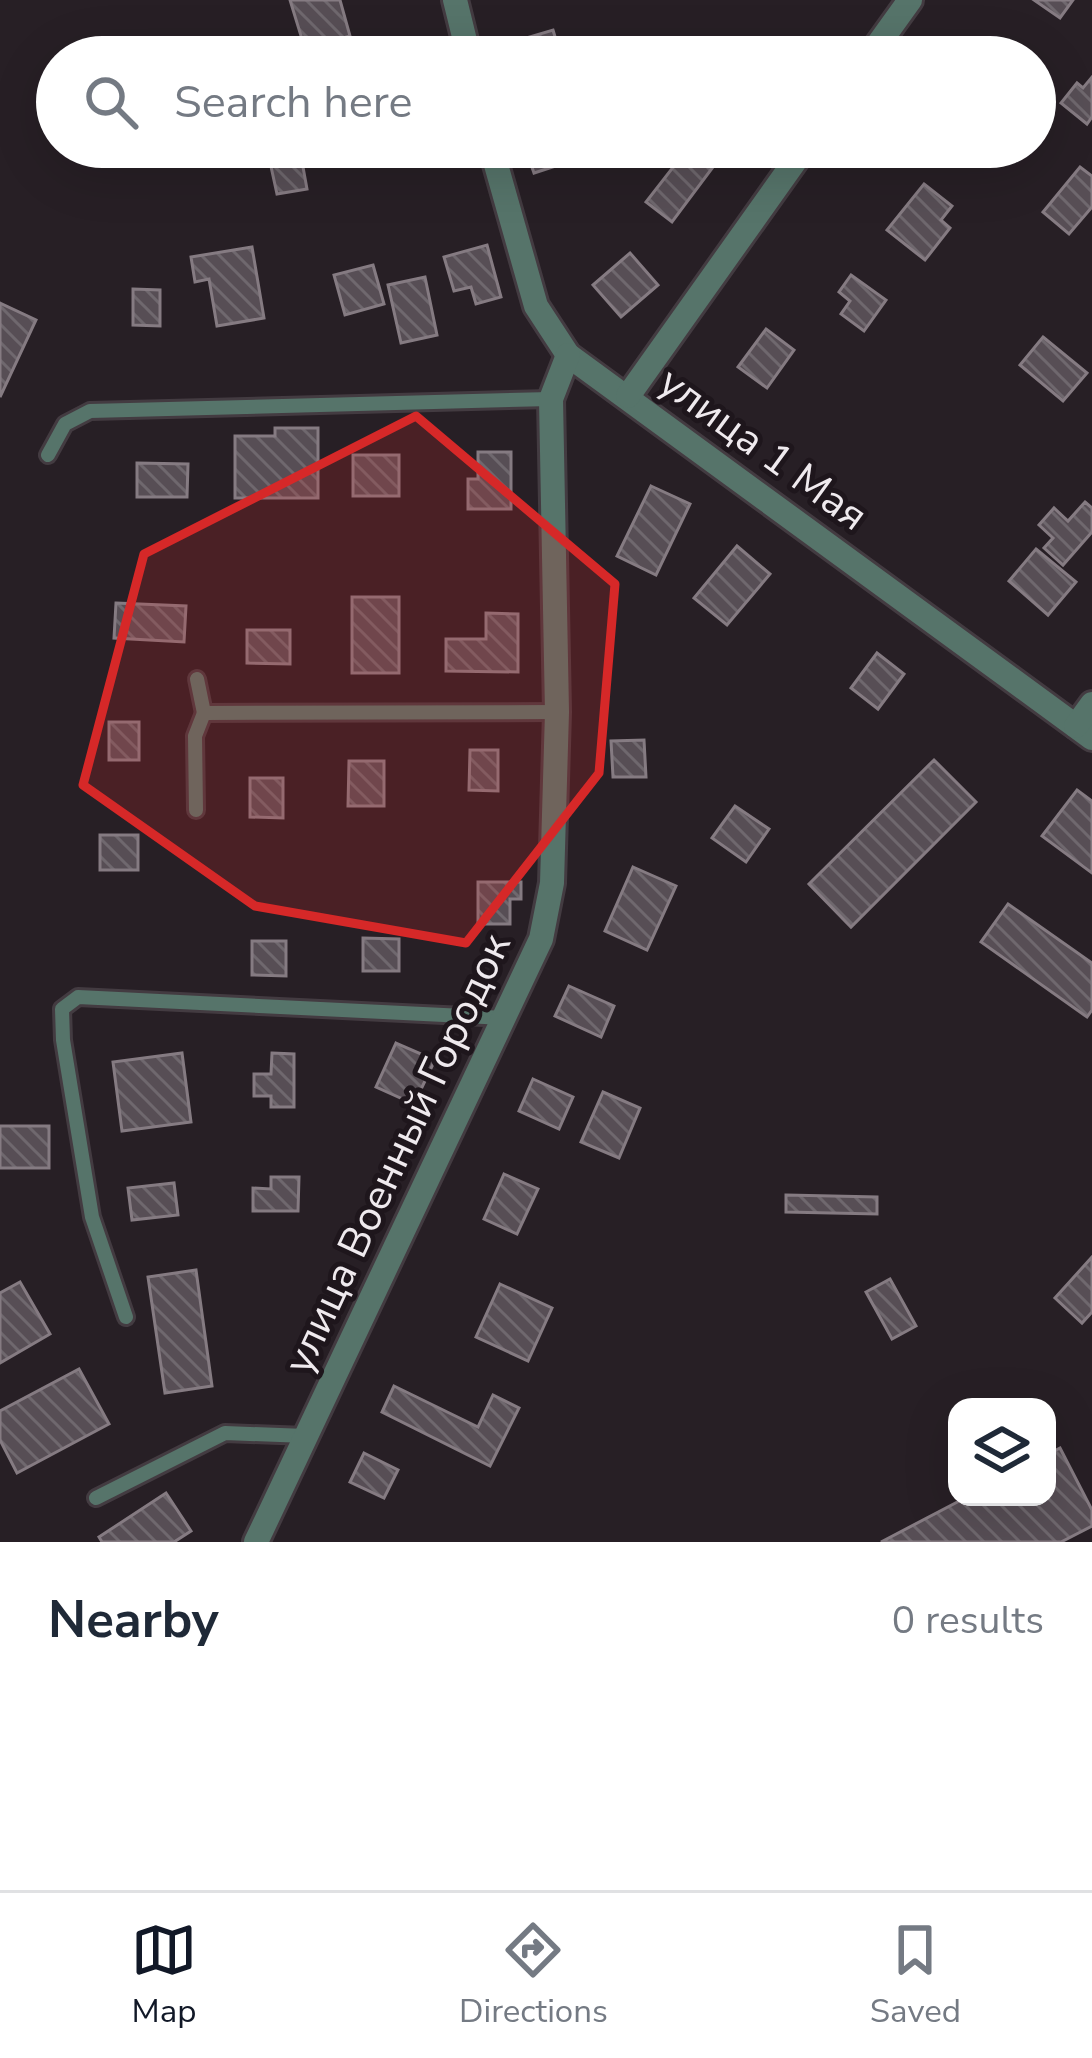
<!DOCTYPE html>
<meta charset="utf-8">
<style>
:root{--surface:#fff;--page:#f6f6f7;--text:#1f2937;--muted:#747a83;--line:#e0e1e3;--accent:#111827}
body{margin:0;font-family:"Nunito Sans",sans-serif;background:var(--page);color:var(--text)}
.controls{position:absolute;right:36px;bottom:36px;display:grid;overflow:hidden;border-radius:24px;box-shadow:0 12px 48px #0002}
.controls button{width:108px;height:108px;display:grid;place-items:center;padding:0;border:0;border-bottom:3px solid var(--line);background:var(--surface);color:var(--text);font:60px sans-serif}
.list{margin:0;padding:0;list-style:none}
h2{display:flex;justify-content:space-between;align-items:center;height:156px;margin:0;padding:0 48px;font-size:51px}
h2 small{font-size:39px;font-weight:400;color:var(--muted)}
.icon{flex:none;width:66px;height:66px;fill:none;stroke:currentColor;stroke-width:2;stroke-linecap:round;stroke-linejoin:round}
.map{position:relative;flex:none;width:1092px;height:1542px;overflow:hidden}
.search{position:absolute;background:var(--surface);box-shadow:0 12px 48px #0002;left:36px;right:36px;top:36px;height:132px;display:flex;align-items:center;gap:30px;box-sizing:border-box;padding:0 42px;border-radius:66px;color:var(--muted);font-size:45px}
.sheet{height:348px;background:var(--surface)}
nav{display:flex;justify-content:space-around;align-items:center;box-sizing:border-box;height:168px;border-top:3px solid var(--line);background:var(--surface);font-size:33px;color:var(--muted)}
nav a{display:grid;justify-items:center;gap:6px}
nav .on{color:var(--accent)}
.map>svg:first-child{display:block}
</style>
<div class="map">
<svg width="1092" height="1542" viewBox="0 0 1092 1542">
<defs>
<pattern id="building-back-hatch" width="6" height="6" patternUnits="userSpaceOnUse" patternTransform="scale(3)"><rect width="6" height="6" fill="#574e55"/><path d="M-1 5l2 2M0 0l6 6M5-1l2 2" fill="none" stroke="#6f686e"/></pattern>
</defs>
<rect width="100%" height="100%" fill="#271f25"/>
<g fill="url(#building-back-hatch)" stroke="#857b82" stroke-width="3">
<path d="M 290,0 L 340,0 L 350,36 L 305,49 Z"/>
<path d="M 1034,0 L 1073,0 L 1060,18 Z"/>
<path d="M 553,30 L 561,57 L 521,57 L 516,41 Z"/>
<path d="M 1092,77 L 1092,117 L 1087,124 L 1061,103 L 1077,83 L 1083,88 Z"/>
<path d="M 525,147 L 570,147 L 574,160 L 534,173 Z"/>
<path d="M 931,147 L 969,147 L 958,164 Z"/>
<path d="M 688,148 L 713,167 L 672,222 L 646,202 Z"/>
<path d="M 301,156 L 307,189 L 277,194 L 270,162 Z"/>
<path d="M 1080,167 L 1092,176 L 1092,207 L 1069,234 L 1043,212 Z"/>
<path d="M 924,184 L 952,206 L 941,220 L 950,228 L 925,260 L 887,230 Z"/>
<path d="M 487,245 L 501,297 L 476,304 L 471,287 L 454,291 L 444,257 Z"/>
<path d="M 252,247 L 264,318 L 217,326 L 209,279 L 195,282 L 191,257 Z"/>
<path d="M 630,253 L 658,285 L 621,317 L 593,285 Z"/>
<path d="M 373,265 L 384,304 L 345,315 L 334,275 Z"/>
<path d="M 851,275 L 886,300 L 864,331 L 841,314 L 850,301 L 839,292 Z"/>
<path d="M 425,277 L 437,335 L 401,343 L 388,285 Z"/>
<path d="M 133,289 L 160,290 L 160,326 L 133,325 Z"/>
<path d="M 0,303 L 36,320 L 0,397 Z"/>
<path d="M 766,329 L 794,350 L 767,388 L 738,367 Z"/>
<path d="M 1043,337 L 1087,373 L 1063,401 L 1020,365 Z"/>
<path d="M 275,428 L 318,428 L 318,498 L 235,498 L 235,436 L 275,436 Z"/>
<path d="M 478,452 L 511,452 L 511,509 L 468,509 L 468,479 L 478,479 Z"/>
<rect x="353" y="455" width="46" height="41"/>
<path d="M 137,463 L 188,464 L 187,497 L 137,497 Z"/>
<path d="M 651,486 L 690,504 L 656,575 L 617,556 Z"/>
<path d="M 1085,502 L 1092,508 L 1092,532 L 1063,565 L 1044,548 L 1053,538 L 1039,525 L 1054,508 L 1068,521 Z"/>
<path d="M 737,546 L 770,574 L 727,625 L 694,598 Z"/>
<path d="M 1036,549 L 1076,582 L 1048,615 L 1009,581 Z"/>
<rect x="352" y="597" width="47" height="76"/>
<path d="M 116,603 L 186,606 L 184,642 L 114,638 Z"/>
<path d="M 486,613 L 518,614 L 518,672 L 446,671 L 446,639 L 486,639 Z"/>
<path d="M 247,630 L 290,630 L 290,664 L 247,663 Z"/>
<path d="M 877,653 L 904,674 L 878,709 L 851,688 Z"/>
<rect x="109" y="722" width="30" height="38"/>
<path d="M 644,740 L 646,777 L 613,777 L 611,741 Z"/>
<path d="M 470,750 L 498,750 L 498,791 L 469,790 Z"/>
<path d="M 934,760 L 976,802 L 851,927 L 809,884 Z"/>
<path d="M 349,761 L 384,761 L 384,806 L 348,806 Z"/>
<path d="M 250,778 L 283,778 L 283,818 L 250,817 Z"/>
<path d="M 1077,790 L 1092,801 L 1092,873 L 1042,836 Z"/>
<path d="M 735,806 L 769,829 L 746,862 L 712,838 Z"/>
<rect x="100" y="835" width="38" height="35"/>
<path d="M 633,867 L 676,886 L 647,950 L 605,931 Z"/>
<path d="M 478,882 L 521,882 L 521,899 L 510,899 L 510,924 L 478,924 Z"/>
<path d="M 1008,904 L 1092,963 L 1092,1010 L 1087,1017 L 981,942 Z"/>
<path d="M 363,938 L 399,939 L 399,971 L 363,971 Z"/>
<path d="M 252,941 L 286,941 L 286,976 L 252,975 Z"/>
<path d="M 569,986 L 614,1006 L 601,1037 L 555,1016 Z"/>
<path d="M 396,1043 L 435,1060 L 414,1104 L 376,1087 Z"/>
<path d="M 182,1053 L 191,1122 L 122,1131 L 113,1062 Z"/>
<path d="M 272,1053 L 294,1054 L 294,1107 L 271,1107 L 271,1096 L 254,1096 L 254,1074 L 271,1074 Z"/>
<path d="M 533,1079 L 573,1097 L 559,1129 L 519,1111 Z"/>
<path d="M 603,1092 L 640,1108 L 619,1158 L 581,1142 Z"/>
<rect x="0" y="1126" width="49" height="42"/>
<path d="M 504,1174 L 538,1189 L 517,1234 L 484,1219 Z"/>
<path d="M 271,1177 L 299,1177 L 298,1211 L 253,1211 L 253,1188 L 271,1189 Z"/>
<path d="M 174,1183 L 178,1215 L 132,1220 L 128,1188 Z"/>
<path d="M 786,1195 L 877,1197 L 877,1214 L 786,1212 Z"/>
<path d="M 1092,1257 L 1092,1312 L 1082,1323 L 1055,1298 Z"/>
<path d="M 196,1270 L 212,1386 L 165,1393 L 148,1277 Z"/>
<path d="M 890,1279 L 916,1326 L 892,1339 L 866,1292 Z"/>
<path d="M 20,1282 L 50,1334 L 0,1363 L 0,1293 Z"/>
<path d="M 500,1284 L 552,1308 L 528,1361 L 476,1337 Z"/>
<path d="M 79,1369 L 109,1424 L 17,1473 L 0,1440 L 0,1411 Z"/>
<path d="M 394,1386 L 478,1427 L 493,1395 L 519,1408 L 490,1466 L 382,1412 Z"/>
<path d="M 1060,1448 L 1092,1510 L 1092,1526 L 1061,1542 L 881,1542 L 967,1497 L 1047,1497 L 1047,1455 Z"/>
<path d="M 364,1453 L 398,1470 L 384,1498 L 350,1482 Z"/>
<path d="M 166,1493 L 191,1531 L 174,1542 L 102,1542 L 99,1537 Z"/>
</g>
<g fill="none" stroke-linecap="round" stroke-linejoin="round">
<defs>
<g id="lane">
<path d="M 48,455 L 65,424 L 90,411 L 551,399"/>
<path d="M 197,679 L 204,713"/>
<path d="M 196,810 L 195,736 L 204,713 L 557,712"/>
<path d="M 126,1317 L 92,1217 L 63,1040 L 62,1009 L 78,997 L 505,1018"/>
<path d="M 96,1498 L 225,1433 L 306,1436"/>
</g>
<g id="street">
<path d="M 455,0 L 469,57"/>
<path d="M 869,57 L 910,0"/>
<path d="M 491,147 L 536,306 L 568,355 L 1092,738"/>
<path d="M 628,396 L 805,147"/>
<path d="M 1076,726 L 1092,704"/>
<path d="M 256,1542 L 541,939 L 552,883 L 557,712 L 551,399 L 568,355"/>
</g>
</defs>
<use href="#lane" stroke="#433b41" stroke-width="20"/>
<use href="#street" stroke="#433b41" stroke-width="30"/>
<use href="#lane" stroke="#56746a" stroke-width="14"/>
<use href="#street" stroke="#56746a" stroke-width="24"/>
</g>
<path fill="#d62828" fill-opacity="0.2" stroke="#d62828" stroke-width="9" stroke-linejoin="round" d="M 416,416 L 615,584 L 599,773 L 466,943 L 255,906 L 83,785 L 144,554 Z"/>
<g text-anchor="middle" stroke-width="10" stroke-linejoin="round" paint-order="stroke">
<g font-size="42" fill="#efeaee" stroke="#1e161c">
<text transform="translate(764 448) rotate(36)" y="15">улица 1 Мая</text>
<text transform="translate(396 1153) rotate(-65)" y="15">улица Военный Городок</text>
</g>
</g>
</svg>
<div class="controls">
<button><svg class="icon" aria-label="layers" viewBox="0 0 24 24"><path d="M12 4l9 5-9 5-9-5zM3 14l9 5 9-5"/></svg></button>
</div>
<div class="search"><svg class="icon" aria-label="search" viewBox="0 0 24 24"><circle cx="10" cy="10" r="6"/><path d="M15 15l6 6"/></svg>Search here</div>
</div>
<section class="sheet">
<h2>Nearby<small>0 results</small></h2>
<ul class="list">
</ul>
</section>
<nav>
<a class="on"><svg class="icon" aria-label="map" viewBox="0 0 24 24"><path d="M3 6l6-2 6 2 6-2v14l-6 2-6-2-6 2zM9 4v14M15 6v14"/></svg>Map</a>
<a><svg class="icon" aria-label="directions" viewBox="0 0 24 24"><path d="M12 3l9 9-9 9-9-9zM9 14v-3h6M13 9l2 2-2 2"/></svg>Directions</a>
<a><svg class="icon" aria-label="saved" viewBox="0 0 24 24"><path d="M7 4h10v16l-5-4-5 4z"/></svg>Saved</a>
</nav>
